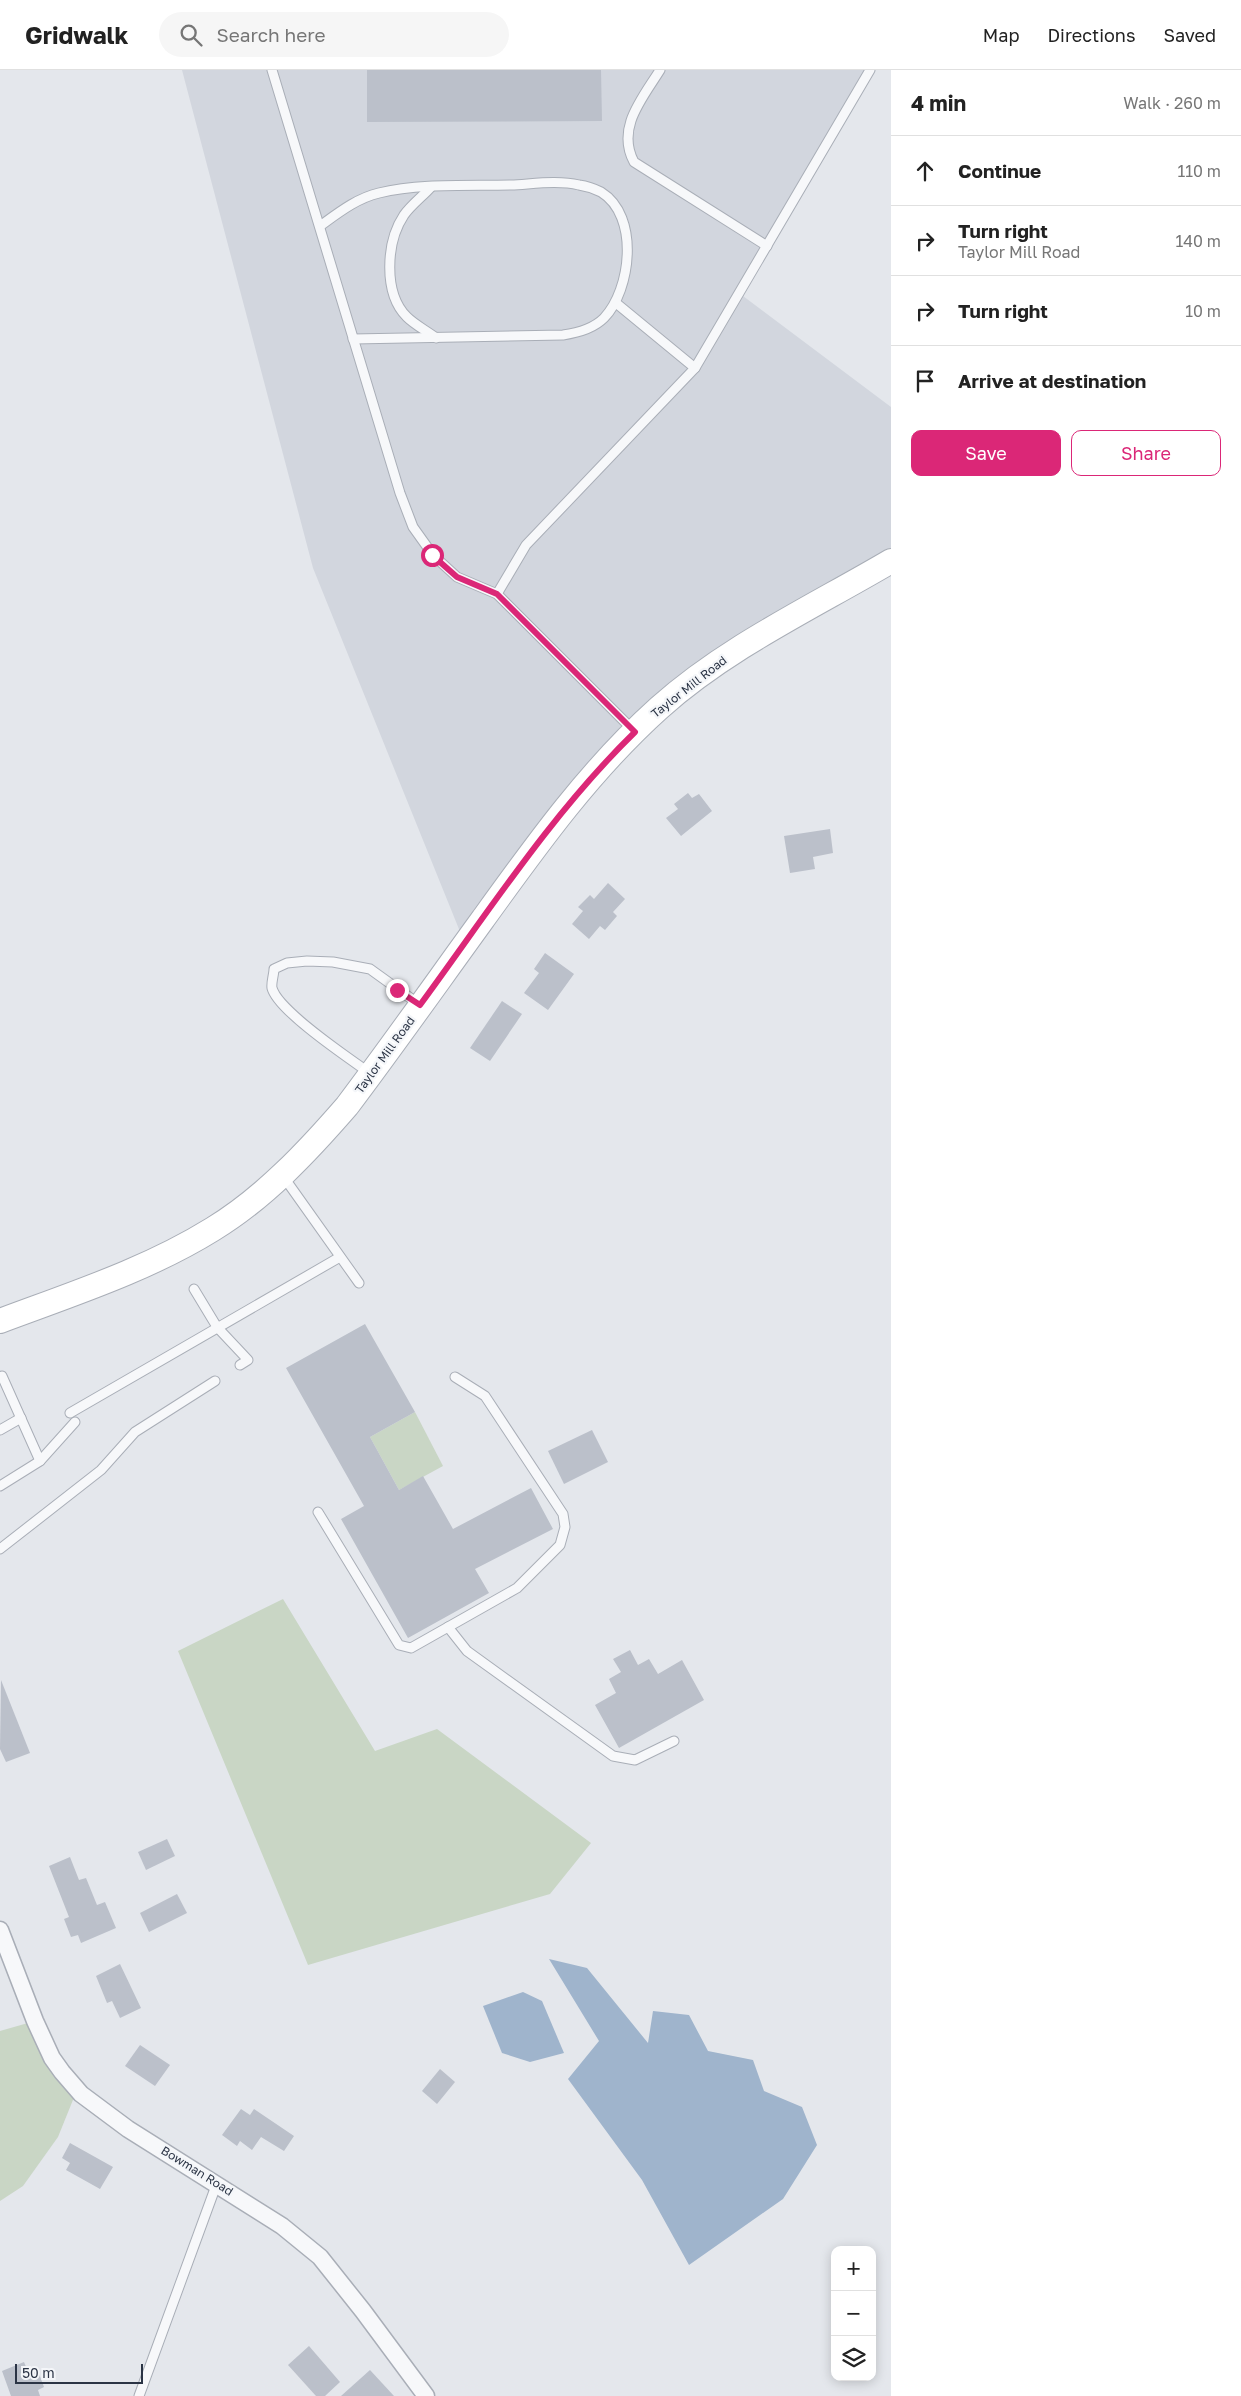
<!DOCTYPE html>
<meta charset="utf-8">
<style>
:root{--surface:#fff;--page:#f6f6f6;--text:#222;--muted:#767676;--line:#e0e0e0;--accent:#db2777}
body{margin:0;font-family:"Golos Text",sans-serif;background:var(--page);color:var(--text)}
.controls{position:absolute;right:15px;bottom:15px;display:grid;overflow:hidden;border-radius:10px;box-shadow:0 2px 12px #0003}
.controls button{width:45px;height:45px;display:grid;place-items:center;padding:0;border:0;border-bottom:1px solid var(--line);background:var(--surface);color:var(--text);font:25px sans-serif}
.scale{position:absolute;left:15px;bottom:12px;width:128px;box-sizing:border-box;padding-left:5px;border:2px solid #2b3445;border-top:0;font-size:14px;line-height:18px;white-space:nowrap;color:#2b3445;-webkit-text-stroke:4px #f4f6f9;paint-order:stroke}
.stop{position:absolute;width:15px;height:15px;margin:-11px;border:4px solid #db2777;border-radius:50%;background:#fff}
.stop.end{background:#db2777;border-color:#fff;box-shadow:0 1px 5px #0008}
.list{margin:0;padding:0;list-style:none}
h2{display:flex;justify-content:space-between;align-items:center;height:65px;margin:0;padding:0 20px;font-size:21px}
h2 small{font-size:16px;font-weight:400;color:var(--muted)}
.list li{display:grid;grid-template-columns:32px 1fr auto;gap:15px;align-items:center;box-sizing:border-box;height:70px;padding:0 20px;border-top:1px solid var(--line)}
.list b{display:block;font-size:19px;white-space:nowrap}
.list p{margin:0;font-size:16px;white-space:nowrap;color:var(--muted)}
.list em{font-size:16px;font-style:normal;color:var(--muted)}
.actions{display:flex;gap:10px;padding:15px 20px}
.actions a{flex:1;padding:11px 0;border:1px solid var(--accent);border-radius:10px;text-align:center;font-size:18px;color:var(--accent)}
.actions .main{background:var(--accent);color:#fff}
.icon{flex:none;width:28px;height:28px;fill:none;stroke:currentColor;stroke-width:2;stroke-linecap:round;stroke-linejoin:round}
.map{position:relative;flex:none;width:891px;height:2326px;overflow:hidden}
header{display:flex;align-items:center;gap:30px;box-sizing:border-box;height:70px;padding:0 25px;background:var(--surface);border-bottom:1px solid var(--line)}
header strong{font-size:24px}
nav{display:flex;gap:28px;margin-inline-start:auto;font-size:18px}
.search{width:350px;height:45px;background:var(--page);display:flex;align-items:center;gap:12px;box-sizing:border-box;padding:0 18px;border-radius:28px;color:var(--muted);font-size:19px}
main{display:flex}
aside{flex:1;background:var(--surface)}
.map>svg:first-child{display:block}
</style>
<header>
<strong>Gridwalk</strong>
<div class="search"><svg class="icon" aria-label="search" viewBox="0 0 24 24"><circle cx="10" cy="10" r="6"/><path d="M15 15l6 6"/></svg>Search here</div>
<nav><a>Map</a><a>Directions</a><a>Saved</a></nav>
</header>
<main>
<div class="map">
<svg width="891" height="2326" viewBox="0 0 891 2326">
<rect width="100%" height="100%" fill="#e4e7ec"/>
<path fill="#d2d6de" d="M 182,0 L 870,0 L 739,223 L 891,337 L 891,491 L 659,638 L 465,874 L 313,498 Z"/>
<g fill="#c9d6c5">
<path d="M 415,1342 L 443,1396 L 399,1420 L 370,1367 Z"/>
<path d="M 283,1529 L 375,1681 L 437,1659 L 591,1773 L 550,1824 L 308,1895 L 178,1581 Z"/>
<path d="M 35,1951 L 77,2020 L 58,2067 L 23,2116 L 0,2131 L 0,1961 Z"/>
</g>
<g fill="#9fb4cc">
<path d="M 549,1889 L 587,1898 L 648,1973 L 653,1941 L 689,1945 L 708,1981 L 753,1990 L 764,2021 L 802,2037 L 817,2075 L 783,2129 L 689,2195 L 642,2110 L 568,2009 L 599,1971 Z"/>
<path d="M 523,1922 L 542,1931 L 564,1983 L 530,1992 L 502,1983 L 483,1936 Z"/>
</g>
<g fill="#bbc0ca">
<path d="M 367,0 L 601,0 L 602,51 L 367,52 Z"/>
<path d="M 688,723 L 692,728 L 699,724 L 712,741 L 681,766 L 666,748 L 678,739 L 674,734 Z"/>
<path d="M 830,759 L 833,783 L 813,787 L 815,799 L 790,803 L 784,766 Z"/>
<path d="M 608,813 L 625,829 L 613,842 L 617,846 L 605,860 L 600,856 L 589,869 L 572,854 L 583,841 L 578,837 L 590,825 L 594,829 Z"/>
<path d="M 545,883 L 574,904 L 548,940 L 524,923 L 539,903 L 534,899 Z"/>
<path d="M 502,931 L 522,944 L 490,991 L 470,978 Z"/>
<path d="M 365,1254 L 415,1342 L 370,1367 L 399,1420 L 423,1406 L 453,1459 L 531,1418 L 553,1459 L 475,1499 L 489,1523 L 408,1568 L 341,1449 L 364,1436 L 286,1298 Z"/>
<path d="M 592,1360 L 608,1392 L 564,1414 L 548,1381 Z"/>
<path d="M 630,1580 L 638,1595 L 649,1589 L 658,1604 L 682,1590 L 704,1630 L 619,1678 L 595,1635 L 616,1623 L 609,1609 L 621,1602 L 613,1589 Z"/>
<path d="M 1,1610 L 30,1683 L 6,1692 L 0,1679 Z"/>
<path d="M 167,1769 L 175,1786 L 146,1800 L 138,1782 Z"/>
<path d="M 70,1787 L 79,1810 L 86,1808 L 97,1835 L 105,1832 L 116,1858 L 81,1873 L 78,1865 L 71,1867 L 64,1849 L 69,1847 L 49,1796 Z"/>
<path d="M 177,1824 L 187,1843 L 149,1862 L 140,1843 Z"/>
<path d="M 120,1894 L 141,1938 L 120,1948 L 112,1931 L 107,1933 L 96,1906 Z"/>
<path d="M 140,1975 L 170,1995 L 155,2016 L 125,1996 Z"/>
<path d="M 440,1999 L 455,2012 L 437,2034 L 422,2021 Z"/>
<path d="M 241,2039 L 250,2045 L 254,2039 L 294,2066 L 284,2081 L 261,2067 L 252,2080 L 240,2071 L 237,2076 L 222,2065 Z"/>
<path d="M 70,2073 L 113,2097 L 100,2119 L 66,2100 L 70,2093 L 62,2088 Z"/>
<path d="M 309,2276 L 340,2312 L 325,2326 L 316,2326 L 288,2295 Z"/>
<path d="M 24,2292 L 29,2304 L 38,2301 L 44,2317 L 38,2320 L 40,2326 L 11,2326 L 2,2301 Z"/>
<path d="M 370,2300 L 394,2326 L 341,2326 Z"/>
</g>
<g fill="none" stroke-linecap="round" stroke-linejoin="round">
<defs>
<g id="service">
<path d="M 272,0 L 400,423 L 413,457 L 433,485 L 457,507 L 497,524 L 633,660"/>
<path d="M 660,0 C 642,29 616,58 634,92 L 767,176"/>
<path d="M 431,117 C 423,126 411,135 404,145 C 386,172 383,223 407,247 C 415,255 427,261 436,268"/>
<path d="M 320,156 C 338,143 357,128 379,123 C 420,113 469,116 511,115 C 533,114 558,110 579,115 C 586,116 595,119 601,122 C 640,146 631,220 604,248 C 593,259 577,263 563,265 L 353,269"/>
<path d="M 616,233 L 695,298"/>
<path d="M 497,524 L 526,475 L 695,298 L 870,0"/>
<path d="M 371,1004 C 350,989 278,941 272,918 C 271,913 274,904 274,899 L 287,893 L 307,891 L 333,892 L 370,899 L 420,935"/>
<path d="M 283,1106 L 359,1213"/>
<path d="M 194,1219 L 217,1257 L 248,1290 L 240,1295"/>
<path d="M 0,1307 L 2,1306 L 40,1391"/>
<path d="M 70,1343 L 340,1187"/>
<path d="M 0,1360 L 21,1348"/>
<path d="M 0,1416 L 40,1391 L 75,1352"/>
<path d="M 318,1442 L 399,1575 L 411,1578 L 517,1518 L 560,1475 L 565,1457 L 563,1444 L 485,1326 L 455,1307"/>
<path d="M 0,1479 L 101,1400 L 135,1362 L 215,1311"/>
<path d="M 448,1557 L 467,1581 L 613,1686 L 635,1690 L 674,1671"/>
<path d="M 139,2326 L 217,2113"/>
</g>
<path id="minor" d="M 0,1860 L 35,1951 L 52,1988 L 62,2002 L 81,2024 L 128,2059 L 282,2156 L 320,2187 L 363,2241 L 426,2326"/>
<path id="secondary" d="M 0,1251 C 72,1224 147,1200 213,1159 C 264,1128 308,1081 347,1036 C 393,975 438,911 483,849 C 537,774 590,700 659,638 C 727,577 813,537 891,491"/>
</defs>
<use href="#service" stroke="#a9aeb7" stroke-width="11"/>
<use href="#minor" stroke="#a9aeb7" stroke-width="19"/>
<use href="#secondary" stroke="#a9aeb7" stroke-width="26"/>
<use href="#service" stroke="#f7f8fa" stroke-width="9"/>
<use href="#minor" stroke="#f7f8fa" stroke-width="16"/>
<use href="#secondary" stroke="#fff" stroke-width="24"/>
</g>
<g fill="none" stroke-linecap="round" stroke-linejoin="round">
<path stroke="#db2777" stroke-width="6" d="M 397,920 L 420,935 C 489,841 552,743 635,662 L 497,524 L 457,507 L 432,485"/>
</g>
<g text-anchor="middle" stroke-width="4.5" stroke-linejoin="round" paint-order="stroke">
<g font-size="12" fill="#2b3445" stroke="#f4f6f9">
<text transform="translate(689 617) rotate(-38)" y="4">Taylor Mill Road</text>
<text transform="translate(385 985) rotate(-54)" y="4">Taylor Mill Road</text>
<text transform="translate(197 2101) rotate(32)" y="4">Bowman Road</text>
</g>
</g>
</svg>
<div class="controls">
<button>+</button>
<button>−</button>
<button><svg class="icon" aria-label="layers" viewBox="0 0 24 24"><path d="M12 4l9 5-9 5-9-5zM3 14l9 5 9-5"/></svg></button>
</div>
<div class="scale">50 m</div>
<div class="stop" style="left:432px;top:485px"></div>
<div class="stop end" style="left:397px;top:920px"></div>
</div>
<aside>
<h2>4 min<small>Walk · 260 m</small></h2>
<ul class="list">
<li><svg class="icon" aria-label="ahead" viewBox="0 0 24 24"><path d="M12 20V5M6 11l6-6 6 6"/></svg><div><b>Continue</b></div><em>110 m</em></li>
<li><svg class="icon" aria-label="right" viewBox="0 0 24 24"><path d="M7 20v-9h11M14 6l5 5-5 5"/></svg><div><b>Turn right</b><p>Taylor Mill Road</p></div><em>140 m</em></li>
<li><svg class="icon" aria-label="right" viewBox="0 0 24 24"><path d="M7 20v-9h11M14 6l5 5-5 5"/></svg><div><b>Turn right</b></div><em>10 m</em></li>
<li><svg class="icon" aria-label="arrive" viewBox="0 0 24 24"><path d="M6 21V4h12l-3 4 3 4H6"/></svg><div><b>Arrive at destination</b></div></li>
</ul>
<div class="actions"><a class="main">Save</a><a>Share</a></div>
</aside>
</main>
